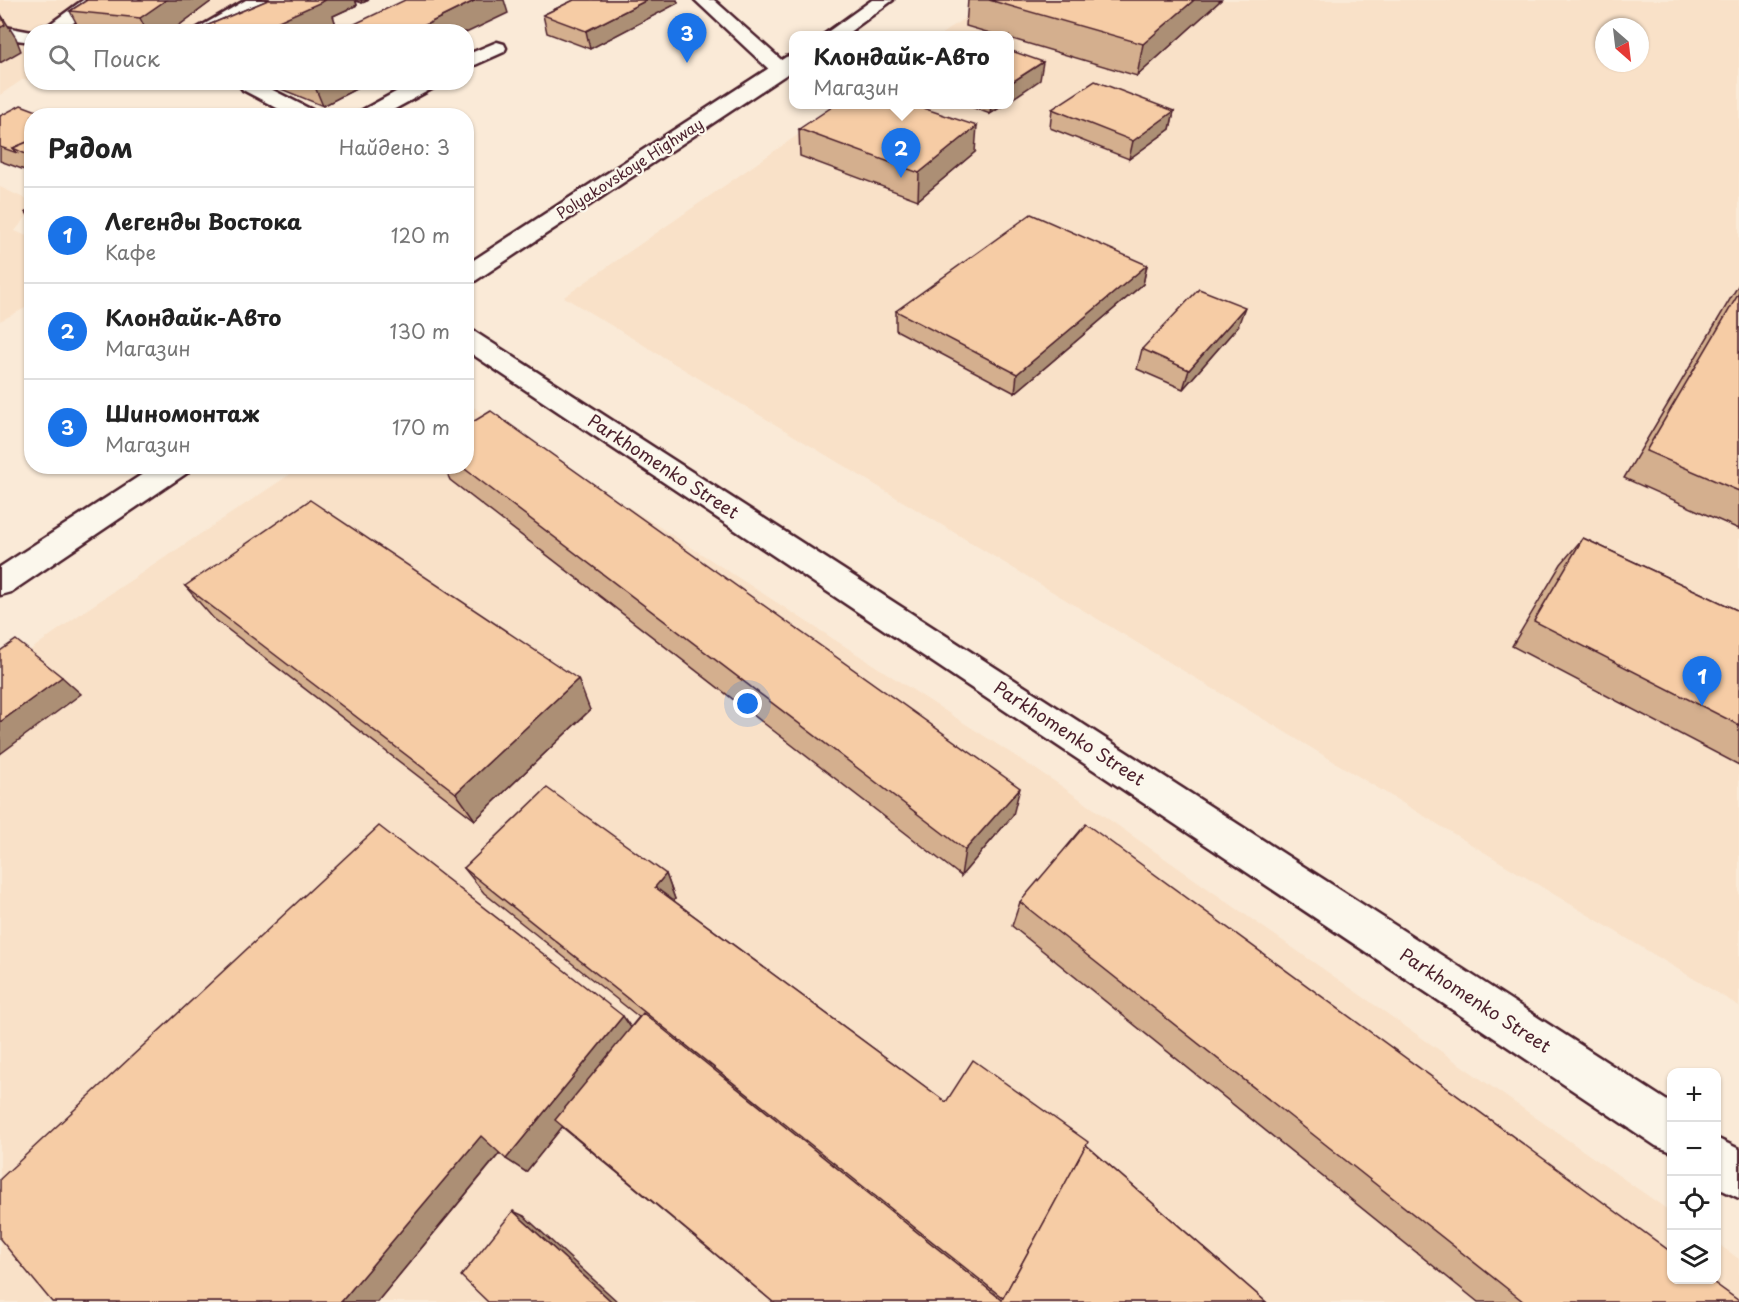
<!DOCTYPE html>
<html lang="ru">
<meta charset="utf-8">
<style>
:root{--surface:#fff;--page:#f6f6f6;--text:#222;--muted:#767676;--line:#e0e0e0;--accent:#1a73e8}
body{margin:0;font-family:"Playpen Sans",sans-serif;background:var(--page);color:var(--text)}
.controls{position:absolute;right:18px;bottom:18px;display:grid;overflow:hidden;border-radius:12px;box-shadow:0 2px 4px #0004}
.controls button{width:54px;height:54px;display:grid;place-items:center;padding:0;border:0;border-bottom:2px solid var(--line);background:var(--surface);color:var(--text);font:30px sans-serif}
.compass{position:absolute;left:1595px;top:18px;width:54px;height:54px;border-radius:50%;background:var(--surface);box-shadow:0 2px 4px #0004;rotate:152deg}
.you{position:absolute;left:748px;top:704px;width:21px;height:21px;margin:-15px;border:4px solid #fff;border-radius:50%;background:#1a73e8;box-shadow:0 0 0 9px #1a73e833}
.badge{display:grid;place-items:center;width:39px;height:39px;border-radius:50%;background:var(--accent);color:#fff;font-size:20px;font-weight:700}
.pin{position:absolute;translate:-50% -50px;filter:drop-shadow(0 2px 3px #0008)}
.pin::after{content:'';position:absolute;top:32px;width:21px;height:18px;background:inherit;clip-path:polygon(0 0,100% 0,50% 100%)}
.popup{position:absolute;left:789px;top:31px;width:225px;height:78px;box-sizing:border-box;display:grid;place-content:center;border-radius:12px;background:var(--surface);filter:drop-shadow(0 2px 4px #0005);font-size:20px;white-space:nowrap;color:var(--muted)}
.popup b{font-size:22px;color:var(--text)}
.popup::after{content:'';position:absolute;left:50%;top:100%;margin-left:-12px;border:12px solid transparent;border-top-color:var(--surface)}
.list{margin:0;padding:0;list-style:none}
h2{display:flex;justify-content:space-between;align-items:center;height:78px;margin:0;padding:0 24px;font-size:26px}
h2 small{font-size:20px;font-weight:400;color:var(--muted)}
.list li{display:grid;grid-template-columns:39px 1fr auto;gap:18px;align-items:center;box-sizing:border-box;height:96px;padding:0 24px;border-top:2px solid var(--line)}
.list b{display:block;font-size:22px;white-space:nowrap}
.list p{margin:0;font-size:20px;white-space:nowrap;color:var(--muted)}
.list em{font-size:20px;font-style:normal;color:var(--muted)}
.icon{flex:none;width:33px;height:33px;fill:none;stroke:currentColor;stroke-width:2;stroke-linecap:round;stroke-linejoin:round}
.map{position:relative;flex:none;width:1739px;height:1302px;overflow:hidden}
.search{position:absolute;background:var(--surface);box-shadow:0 2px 4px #0004;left:24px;top:24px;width:450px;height:66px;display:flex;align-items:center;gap:15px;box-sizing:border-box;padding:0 21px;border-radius:24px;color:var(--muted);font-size:22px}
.panel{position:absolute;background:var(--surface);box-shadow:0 2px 4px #0004;left:24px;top:108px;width:450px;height:366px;border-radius:24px}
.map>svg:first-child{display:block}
</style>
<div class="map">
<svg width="1739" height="1302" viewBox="0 0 1739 1302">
<rect width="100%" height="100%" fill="#faead7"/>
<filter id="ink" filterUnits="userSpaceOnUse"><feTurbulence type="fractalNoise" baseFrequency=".0167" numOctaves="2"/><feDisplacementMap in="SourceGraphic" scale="12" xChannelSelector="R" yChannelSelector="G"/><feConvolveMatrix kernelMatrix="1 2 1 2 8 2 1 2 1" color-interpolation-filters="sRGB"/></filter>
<g filter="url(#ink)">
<g fill="#f9e1c8" fill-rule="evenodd">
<path d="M 0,0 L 293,0 L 227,31 L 32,32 L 31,80 L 22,80 L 0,95 Z"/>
<path d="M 991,0 L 1739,0 L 1739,1006 L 564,297 L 841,105 L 1009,104 L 1009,36 L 940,35 ZM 1604,27 L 1640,27 L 1640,63 L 1604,63 Z"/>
<path d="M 0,187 L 32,202 L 31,211 L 15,231 L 31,238 L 31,305 L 0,321 Z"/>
<path d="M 467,403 L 1054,781 L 1671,1212 L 1672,1280 L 1716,1280 L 1717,1243 L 1739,1259 L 1739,1302 L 0,1302 L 0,672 L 83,612 L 301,467 L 466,466 Z"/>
</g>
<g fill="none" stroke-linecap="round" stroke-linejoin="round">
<defs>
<g id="minor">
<path d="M 83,0 L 104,0 L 61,32 L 39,32 Z"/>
<path d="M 246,0 L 268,0 L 265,4 L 215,32 L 191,32 Z"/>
<path d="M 695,0 L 714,0 L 787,65 L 790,69 L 787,73 L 773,73 Z"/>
<path d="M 0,26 L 32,32 L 32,42 L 0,38 Z"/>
<path d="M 497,42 L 504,44 L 506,48 L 504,52 L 466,69 L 466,55 Z"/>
<path d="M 243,82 L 264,82 L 263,85 L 316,112 L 319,116 L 292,116 L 243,90 L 240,86 Z"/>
<path d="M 414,82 L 439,82 L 437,86 L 382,116 L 356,116 L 359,112 Z"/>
<path d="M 466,330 L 475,332 L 1672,1104 L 1672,1152 L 1656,1146 L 466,350 Z"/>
<path d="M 1716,1138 L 1739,1149 L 1739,1198 L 1716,1187 Z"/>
</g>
<g id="major">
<path d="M 872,0 L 893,0 L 844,36 L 822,36 Z"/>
<path d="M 793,55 L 793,70 L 475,281 L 466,283 L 466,265 L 786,57 Z"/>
<path d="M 155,466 L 191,466 L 187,473 L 11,592 L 0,595 L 0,567 Z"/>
</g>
</defs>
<use href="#minor" stroke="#4a1f2b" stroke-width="5"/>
<use href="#major" stroke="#4a1f2b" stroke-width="5"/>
<use href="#minor" fill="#fbf7ec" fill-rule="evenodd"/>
<use href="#major" fill="#fbf7ec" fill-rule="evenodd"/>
</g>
<g fill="#d4af8e" stroke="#4a1f2b" stroke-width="1.5">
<path d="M 87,0 L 213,0 L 170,32 L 81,32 L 70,11 Z"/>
<path d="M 268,0 L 369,0 L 362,3 L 356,1 L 357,5 L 333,16 L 336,25 L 322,32 L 192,32 Z"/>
<path d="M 574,0 L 677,0 L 678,3 L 590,49 L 547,33 L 543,15 Z"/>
<path d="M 968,0 L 1221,0 L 1137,76 L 1009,38 L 1009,36 L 1000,36 L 966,26 Z"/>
<path d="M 278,82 L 369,82 L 323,106 L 281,89 Z"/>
<path d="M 966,105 L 1004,105 L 990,114 Z"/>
<path d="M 1052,109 L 1174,111 L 1170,129 L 1129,159 L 1050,128 Z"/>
<path d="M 0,116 L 32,116 L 32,174 L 30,172 L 0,161 Z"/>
<path d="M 799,129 L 975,152 L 918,200 L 800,156 Z"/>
<path d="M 32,209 L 32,221 L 26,212 Z"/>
<path d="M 1147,265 L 1143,284 L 1015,393 L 896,330 L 896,311 Z"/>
<path d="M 1739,284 L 1739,529 L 1624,478 Z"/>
<path d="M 1238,326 L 1183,389 L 1137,369 L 1142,349 Z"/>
<path d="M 444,466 L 466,466 L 1013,815 L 961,876 L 450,480 Z"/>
<path d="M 1583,538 L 1739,611 L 1739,765 L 1512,646 L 1561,564 Z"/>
<path d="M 185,586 L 590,710 L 475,820 L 213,618 Z"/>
<path d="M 464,868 L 666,874 L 675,899 L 674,901 L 946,1102 L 1086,1145 L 1266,1302 L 773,1302 L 562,1127 L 526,1172 L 500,1153 L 377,1302 L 52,1302 L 630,1028 L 639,1017 L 484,893 Z"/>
<path d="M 1020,902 L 1739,1302 L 1478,1302 L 1012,926 Z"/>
</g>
<g fill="#ac8f74" stroke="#4a1f2b" stroke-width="1.5">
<path d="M 166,0 L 213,0 L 170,32 L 147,32 L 140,18 Z"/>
<path d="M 315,0 L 355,0 L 357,5 L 333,16 L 336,25 L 322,32 L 254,32 Z"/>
<path d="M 361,0 L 369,0 L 362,3 Z"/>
<path d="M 476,0 L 504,0 L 508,13 L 466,33 L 466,32 L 411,32 Z"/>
<path d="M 647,0 L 677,0 L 678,3 L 590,49 L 586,31 Z"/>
<path d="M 1194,0 L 1221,0 L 1137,76 L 1143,44 Z"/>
<path d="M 0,13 L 16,38 L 21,51 L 0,63 Z"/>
<path d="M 1043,62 L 1040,80 L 1009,101 L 1009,84 Z"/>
<path d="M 313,82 L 369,82 L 323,106 Z"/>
<path d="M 991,105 L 1004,105 L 990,114 Z"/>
<path d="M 1174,111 L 1170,129 L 1129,159 L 1133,141 Z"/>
<path d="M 977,126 L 975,152 L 918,200 L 919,173 Z"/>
<path d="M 1147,265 L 1143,284 L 1015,393 L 1017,374 Z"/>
<path d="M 1245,307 L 1238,326 L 1183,389 L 1189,370 Z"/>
<path d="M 62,677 L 81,694 L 0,754 L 0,722 Z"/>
<path d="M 578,679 L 590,710 L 475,820 L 456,793 Z"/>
<path d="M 1020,788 L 1013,815 L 961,876 L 965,850 Z"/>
<path d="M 666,874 L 675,899 L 665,911 L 655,887 Z"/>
<path d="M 623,1016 L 636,1035 L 526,1172 L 506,1159 Z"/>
<path d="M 481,1136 L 502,1150 L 377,1302 L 341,1302 Z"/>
<path d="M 513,1211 L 524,1216 L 618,1302 L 612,1302 Z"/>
</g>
<g fill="#f6cca5" stroke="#4a1f2b" stroke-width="1.5">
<path d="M 87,0 L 166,0 L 140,18 L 70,11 Z"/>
<path d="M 268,0 L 326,0 L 254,32 L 192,32 Z"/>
<path d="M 405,0 L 476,0 L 411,32 L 338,32 Z"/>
<path d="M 574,0 L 647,0 L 586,31 L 543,15 Z"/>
<path d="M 989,0 L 1194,0 L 1143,44 Z"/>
<path d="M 0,13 L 5,25 L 0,28 Z"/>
<path d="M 1009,50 L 1043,62 L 1009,84 Z"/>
<path d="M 1095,81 L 1174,111 L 1133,141 L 1052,109 Z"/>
<path d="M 21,105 L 50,116 L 32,116 L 32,140 L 13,148 L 17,153 L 0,147 L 0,116 Z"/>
<path d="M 835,105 L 914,105 L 977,126 L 919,173 L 799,129 Z"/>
<path d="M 32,140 L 32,157 L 13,148 Z"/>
<path d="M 32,209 L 32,216 L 26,212 Z"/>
<path d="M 1031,214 L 1147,265 L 1017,374 L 896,311 Z"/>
<path d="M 1199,289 L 1245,307 L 1189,370 L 1142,349 Z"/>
<path d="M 1739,293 L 1739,491 L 1646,451 Z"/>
<path d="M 491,411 L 1020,788 L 965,850 L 461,466 L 466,466 L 466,426 Z"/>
<path d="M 310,500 L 578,679 L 456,793 L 185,586 Z"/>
<path d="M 1583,538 L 1739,611 L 1739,725 L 1534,621 Z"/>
<path d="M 16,640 L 62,677 L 0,722 L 0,651 Z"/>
<path d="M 547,788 L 666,874 L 655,887 L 946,1102 L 973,1060 L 1088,1142 L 1003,1298 L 464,868 Z"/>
<path d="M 1086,824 L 1671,1252 L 1671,1280 L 1710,1280 L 1739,1301 L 1739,1302 L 1524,1302 L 1020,902 Z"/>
<path d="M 379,826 L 623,1016 L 506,1159 L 481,1136 L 341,1302 L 52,1302 L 0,1239 L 0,1179 Z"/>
<path d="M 643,1013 L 1002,1300 L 1003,1298 L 1086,1145 L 1266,1302 L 773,1302 L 555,1120 Z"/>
<path d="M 513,1211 L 612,1302 L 488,1302 L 461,1276 Z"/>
</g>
</g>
<g text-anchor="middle" stroke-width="4.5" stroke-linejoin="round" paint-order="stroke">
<g font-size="15" fill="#4a1f2b" stroke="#fbf7ec">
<text transform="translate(630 169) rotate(-33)" y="5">Polyakovskoye Highway</text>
</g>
<g font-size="18" fill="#4a1f2b" stroke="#fbf7ec">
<text transform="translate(663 467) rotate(33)" y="6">Parkhomenko Street</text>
<text transform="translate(1069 734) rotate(33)" y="6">Parkhomenko Street</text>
<text transform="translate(1475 1001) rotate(33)" y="6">Parkhomenko Street</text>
</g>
</g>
</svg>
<div class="controls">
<button>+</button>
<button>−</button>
<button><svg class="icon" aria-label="locate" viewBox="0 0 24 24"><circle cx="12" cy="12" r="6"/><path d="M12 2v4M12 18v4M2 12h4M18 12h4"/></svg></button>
<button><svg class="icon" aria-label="layers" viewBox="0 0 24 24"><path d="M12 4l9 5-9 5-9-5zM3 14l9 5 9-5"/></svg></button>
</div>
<svg class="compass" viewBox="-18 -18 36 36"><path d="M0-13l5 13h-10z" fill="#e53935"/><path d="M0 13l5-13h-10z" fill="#767676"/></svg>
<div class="you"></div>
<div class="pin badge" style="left:1702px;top:706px">1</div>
<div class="pin badge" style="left:901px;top:178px">2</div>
<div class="popup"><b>Клондайк-Авто</b>Магазин</div>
<div class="pin badge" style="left:687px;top:63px">3</div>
<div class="search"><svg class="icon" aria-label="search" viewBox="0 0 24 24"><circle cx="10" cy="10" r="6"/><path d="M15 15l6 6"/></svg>Поиск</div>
<section class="panel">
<h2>Рядом<small>Найдено: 3</small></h2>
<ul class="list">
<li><span class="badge">1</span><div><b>Легенды Востока</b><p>Кафе</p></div><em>120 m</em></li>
<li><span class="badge">2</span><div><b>Клондайк-Авто</b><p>Магазин</p></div><em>130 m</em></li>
<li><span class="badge">3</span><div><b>Шиномонтаж</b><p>Магазин</p></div><em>170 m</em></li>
</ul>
</section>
</div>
